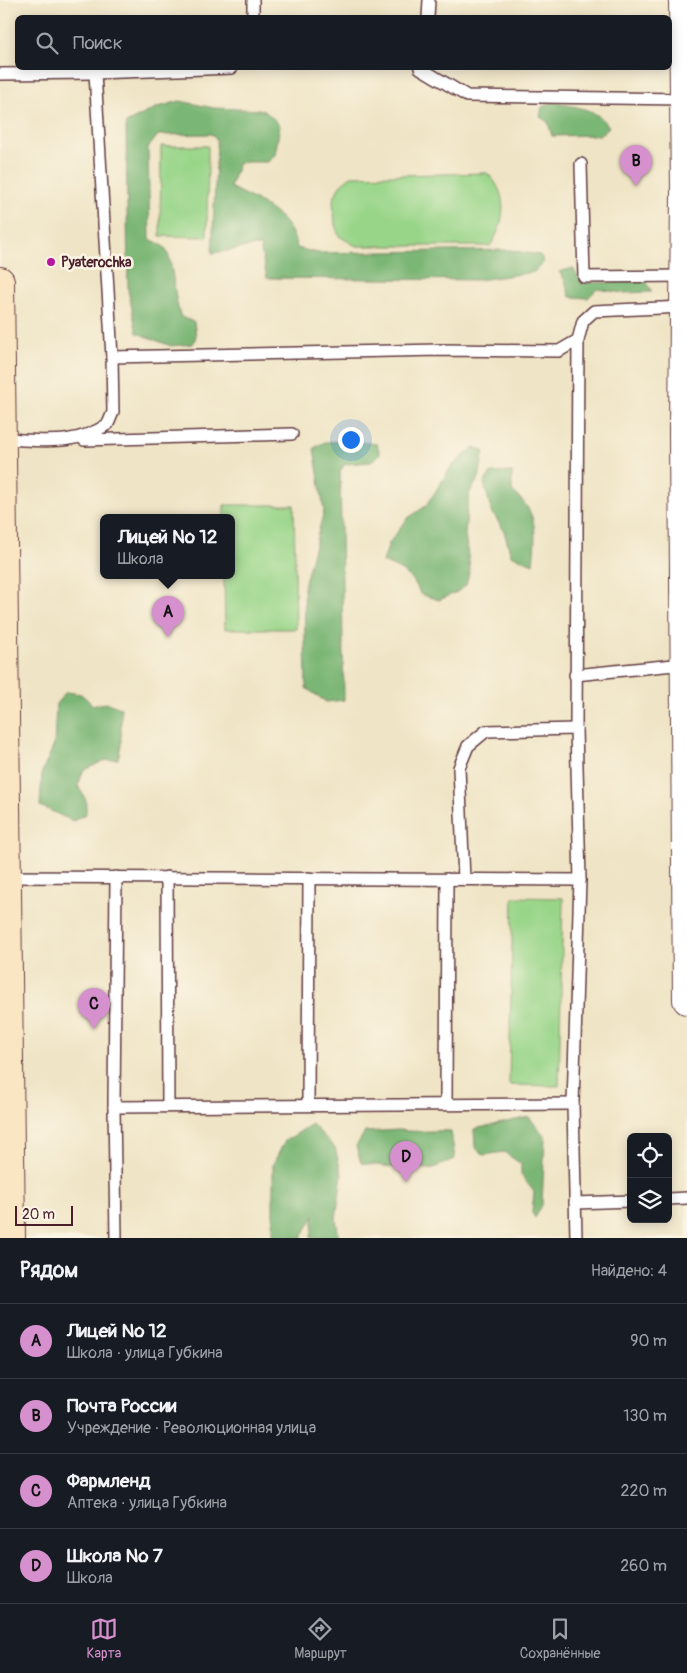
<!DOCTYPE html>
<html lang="ru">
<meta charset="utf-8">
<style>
:root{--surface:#171b24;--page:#242831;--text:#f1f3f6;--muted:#9ea1a6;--line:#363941;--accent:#d690ce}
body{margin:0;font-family:Pangolin,sans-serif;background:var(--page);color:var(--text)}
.controls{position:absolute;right:15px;bottom:15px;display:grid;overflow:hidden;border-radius:8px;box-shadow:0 2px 12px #0003}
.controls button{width:45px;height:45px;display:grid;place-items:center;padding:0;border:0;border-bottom:1px solid var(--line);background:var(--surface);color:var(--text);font:25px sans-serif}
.scale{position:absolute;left:15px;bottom:12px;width:58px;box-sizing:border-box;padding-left:5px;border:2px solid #4a1f2b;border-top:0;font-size:14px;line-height:18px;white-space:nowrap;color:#4a1f2b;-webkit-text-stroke:4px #fcf5e5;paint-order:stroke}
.you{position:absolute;left:350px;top:439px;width:18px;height:18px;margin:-12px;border:4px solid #fff;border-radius:50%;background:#1a73e8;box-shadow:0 0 0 8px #1a73e833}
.badge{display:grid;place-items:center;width:32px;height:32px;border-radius:50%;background:var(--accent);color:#111;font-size:16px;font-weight:700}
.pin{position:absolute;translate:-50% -41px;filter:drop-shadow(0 1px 2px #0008)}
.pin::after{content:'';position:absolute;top:26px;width:18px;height:15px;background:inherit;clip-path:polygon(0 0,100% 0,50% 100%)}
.popup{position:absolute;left:100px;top:514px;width:135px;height:65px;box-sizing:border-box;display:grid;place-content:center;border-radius:8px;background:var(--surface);filter:drop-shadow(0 1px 4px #0005);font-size:16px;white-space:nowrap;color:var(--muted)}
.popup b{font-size:19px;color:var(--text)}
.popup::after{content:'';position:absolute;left:50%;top:100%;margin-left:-10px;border:10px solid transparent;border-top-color:var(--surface)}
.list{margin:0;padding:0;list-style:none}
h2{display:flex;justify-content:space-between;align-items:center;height:65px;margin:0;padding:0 20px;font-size:21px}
h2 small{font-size:16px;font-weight:400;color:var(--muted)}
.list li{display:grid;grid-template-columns:32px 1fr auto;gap:15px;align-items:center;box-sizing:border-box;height:75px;padding:0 20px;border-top:1px solid var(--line)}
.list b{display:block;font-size:19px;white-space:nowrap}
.list p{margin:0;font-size:16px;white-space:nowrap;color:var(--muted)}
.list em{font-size:16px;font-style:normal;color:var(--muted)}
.icon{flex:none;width:28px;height:28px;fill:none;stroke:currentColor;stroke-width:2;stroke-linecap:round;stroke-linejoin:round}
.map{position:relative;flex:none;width:687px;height:1238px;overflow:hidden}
.search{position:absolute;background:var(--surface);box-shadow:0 2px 12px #0003;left:15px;right:15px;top:15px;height:55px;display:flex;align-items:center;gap:12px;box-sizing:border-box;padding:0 18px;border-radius:8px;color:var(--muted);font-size:19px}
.sheet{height:365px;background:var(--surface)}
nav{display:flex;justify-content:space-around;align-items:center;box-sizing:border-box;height:70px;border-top:1px solid var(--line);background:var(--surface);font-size:14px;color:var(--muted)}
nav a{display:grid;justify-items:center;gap:2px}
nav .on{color:var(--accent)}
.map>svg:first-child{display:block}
</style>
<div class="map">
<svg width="687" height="1238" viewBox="0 0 687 1238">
<rect width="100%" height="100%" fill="#fcf5e5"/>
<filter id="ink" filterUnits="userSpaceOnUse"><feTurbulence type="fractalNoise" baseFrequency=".02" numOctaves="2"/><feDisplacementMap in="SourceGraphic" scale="10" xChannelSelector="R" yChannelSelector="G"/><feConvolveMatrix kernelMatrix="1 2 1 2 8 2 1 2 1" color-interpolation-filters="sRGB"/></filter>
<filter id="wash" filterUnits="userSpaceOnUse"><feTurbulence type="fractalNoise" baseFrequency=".0096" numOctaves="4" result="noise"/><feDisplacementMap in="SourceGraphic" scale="20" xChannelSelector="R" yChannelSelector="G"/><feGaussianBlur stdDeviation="1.12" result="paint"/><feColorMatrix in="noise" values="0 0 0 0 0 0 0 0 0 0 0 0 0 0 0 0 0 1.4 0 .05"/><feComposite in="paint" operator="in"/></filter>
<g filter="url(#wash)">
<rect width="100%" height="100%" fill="#efe4c5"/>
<g fill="#99d589" stroke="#727a5a">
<path d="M 161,146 L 208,146 L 207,237 L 160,236 Z"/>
<path d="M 487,173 C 509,193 506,222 490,246 L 356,246 L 339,236 L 335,225 L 333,200 L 340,185 L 351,176 Z"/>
<path d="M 224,505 L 294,505 L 296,629 L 225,629 L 224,576 L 232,576 L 232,518 L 224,518 Z"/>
<path d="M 513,897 L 563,898 L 559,1086 L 509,1085 Z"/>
</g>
<g fill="#7ab675" stroke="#626a50">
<path d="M 180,101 L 214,108 L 264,110 L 280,125 L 275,155 L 268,162 L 239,162 L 230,187 C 258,202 290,213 297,248 L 318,253 L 510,250 L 540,255 L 544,262 L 534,272 L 479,280 L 267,278 L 260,246 C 243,246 229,252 212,253 L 217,141 L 212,134 L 158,135 L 148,148 L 150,239 C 154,241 160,244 164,247 C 174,258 173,299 181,317 L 194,322 L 196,336 L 193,344 L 171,346 L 137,333 L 128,290 L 126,123 L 158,107 Z"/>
<path d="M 552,102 C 574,107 596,107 609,127 L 600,135 L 552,136 L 548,122 L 540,117 L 542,107 Z"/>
<path d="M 573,268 L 582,283 L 646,281 L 652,292 L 623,293 L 597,289 L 588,298 L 570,297 L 565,280 L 559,272 Z"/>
<path d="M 352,441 L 377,444 L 380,454 L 371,462 L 345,464 L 340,471 L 344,700 L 326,702 L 306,688 L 304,586 L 324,511 L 314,448 L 325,442 Z"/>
<path d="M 474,447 L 484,451 L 479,478 L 470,492 L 467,508 L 465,535 L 470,569 L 466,585 L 457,592 L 439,600 L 420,594 C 414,575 401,570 383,562 L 389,543 L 408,518 L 426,506 L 451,467 Z"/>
<path d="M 512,472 L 512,491 C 539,513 536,532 533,564 L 511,555 L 504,531 L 491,510 L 484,483 L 491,473 Z"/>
<path d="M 66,692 L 81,694 L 93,705 L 107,703 L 121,708 L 121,745 L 118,759 L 103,761 L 83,771 L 78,786 L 86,800 L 86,814 L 73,821 L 40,806 L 42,772 L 54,745 L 56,704 Z"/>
<path d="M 529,1117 L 545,1137 L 542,1205 L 535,1218 L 532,1213 L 534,1192 L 521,1175 L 521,1164 L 504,1152 L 483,1155 L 475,1147 L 474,1129 Z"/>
<path d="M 312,1124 L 335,1148 L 342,1175 L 336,1218 L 339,1238 L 311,1238 L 314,1216 L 301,1238 L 273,1238 L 273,1164 L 285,1141 Z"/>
<path d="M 399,1130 C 417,1133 433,1130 451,1131 L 455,1159 L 431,1169 L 399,1168 L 361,1163 L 356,1146 L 365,1132 Z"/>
</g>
</g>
<g filter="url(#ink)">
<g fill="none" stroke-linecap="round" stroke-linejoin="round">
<defs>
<g id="service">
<path d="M 253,0 L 253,18"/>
<path d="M 428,18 L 429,0"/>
<path d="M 420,68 L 467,96 L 683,99"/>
<path d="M 0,74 L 95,73 L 232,68"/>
<path d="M 581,164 L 584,277 L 684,276"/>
<path d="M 112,357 L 440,350 L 559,351 L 578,340 L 583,321 L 594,311 L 683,307"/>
<path d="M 2,439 C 42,440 74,447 108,424 L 113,412 L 112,357 L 95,73"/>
<path d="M 84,440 L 292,434"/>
<path d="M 575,675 L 684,664"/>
<path d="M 7,877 L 580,880"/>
<path d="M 116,877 L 114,1107 L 116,1238"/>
<path d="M 167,877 L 168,1106"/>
<path d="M 464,879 L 459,768 L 468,746 L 486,731 L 576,729"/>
<path d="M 446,1104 L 447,879"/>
<path d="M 308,1105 L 309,878"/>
<path d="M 114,1107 L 573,1104"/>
<path d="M 668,1199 L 687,1198"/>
<path d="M 575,1203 L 631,1201"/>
<path d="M 576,1238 L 573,1104 L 580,880 L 576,729 L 578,340"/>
</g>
<path id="tertiary" d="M 683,0 L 685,192 L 683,435 L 687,1000"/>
<path id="secondary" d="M 0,281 L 11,1238"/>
</defs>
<use href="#service" stroke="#633d42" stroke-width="14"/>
<use href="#tertiary" stroke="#633d42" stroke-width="30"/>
<use href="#secondary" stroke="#633d42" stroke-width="30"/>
<use href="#service" stroke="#fff" stroke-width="11"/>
<use href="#tertiary" stroke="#fff" stroke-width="28"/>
<use href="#secondary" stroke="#fbe6c3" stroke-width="28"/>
</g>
</g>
<circle fill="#b5179e" stroke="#fcf5e5" stroke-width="2" cx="51" cy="262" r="5"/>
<g text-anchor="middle" stroke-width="5" stroke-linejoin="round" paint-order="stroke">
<g font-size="14" font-weight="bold" fill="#4a1f2b" stroke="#fcf5e5" text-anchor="start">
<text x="61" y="267">Pyaterochka</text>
</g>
</g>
</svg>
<div class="controls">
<button><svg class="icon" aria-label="locate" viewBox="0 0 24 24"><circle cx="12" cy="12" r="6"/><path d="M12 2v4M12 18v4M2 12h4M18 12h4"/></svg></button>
<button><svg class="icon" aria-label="layers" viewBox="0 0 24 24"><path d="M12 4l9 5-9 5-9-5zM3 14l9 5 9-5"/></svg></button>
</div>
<div class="scale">20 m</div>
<div class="you"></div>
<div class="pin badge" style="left:168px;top:637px">A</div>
<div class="popup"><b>Лицей № 12</b>Школа</div>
<div class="pin badge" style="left:636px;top:186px">B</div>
<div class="pin badge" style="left:94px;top:1029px">C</div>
<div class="pin badge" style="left:406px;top:1182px">D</div>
<div class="search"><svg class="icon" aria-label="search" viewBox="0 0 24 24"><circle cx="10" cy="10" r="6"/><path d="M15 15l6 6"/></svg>Поиск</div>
</div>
<section class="sheet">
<h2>Рядом<small>Найдено: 4</small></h2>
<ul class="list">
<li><span class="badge">A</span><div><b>Лицей № 12</b><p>Школа · улица Губкина</p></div><em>90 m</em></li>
<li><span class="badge">B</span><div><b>Почта России</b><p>Учреждение · Революционная улица</p></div><em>130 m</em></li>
<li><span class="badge">C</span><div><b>Фармленд</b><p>Аптека · улица Губкина</p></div><em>220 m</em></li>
<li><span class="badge">D</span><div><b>Школа № 7</b><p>Школа</p></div><em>260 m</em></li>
</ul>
</section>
<nav>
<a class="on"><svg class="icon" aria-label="map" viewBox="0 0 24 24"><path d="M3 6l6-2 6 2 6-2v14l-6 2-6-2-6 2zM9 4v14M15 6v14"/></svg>Карта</a>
<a><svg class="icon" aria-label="directions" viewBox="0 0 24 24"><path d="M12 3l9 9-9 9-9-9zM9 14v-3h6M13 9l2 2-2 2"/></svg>Маршрут</a>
<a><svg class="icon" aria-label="saved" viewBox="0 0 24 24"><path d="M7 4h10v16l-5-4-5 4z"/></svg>Сохранённые</a>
</nav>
